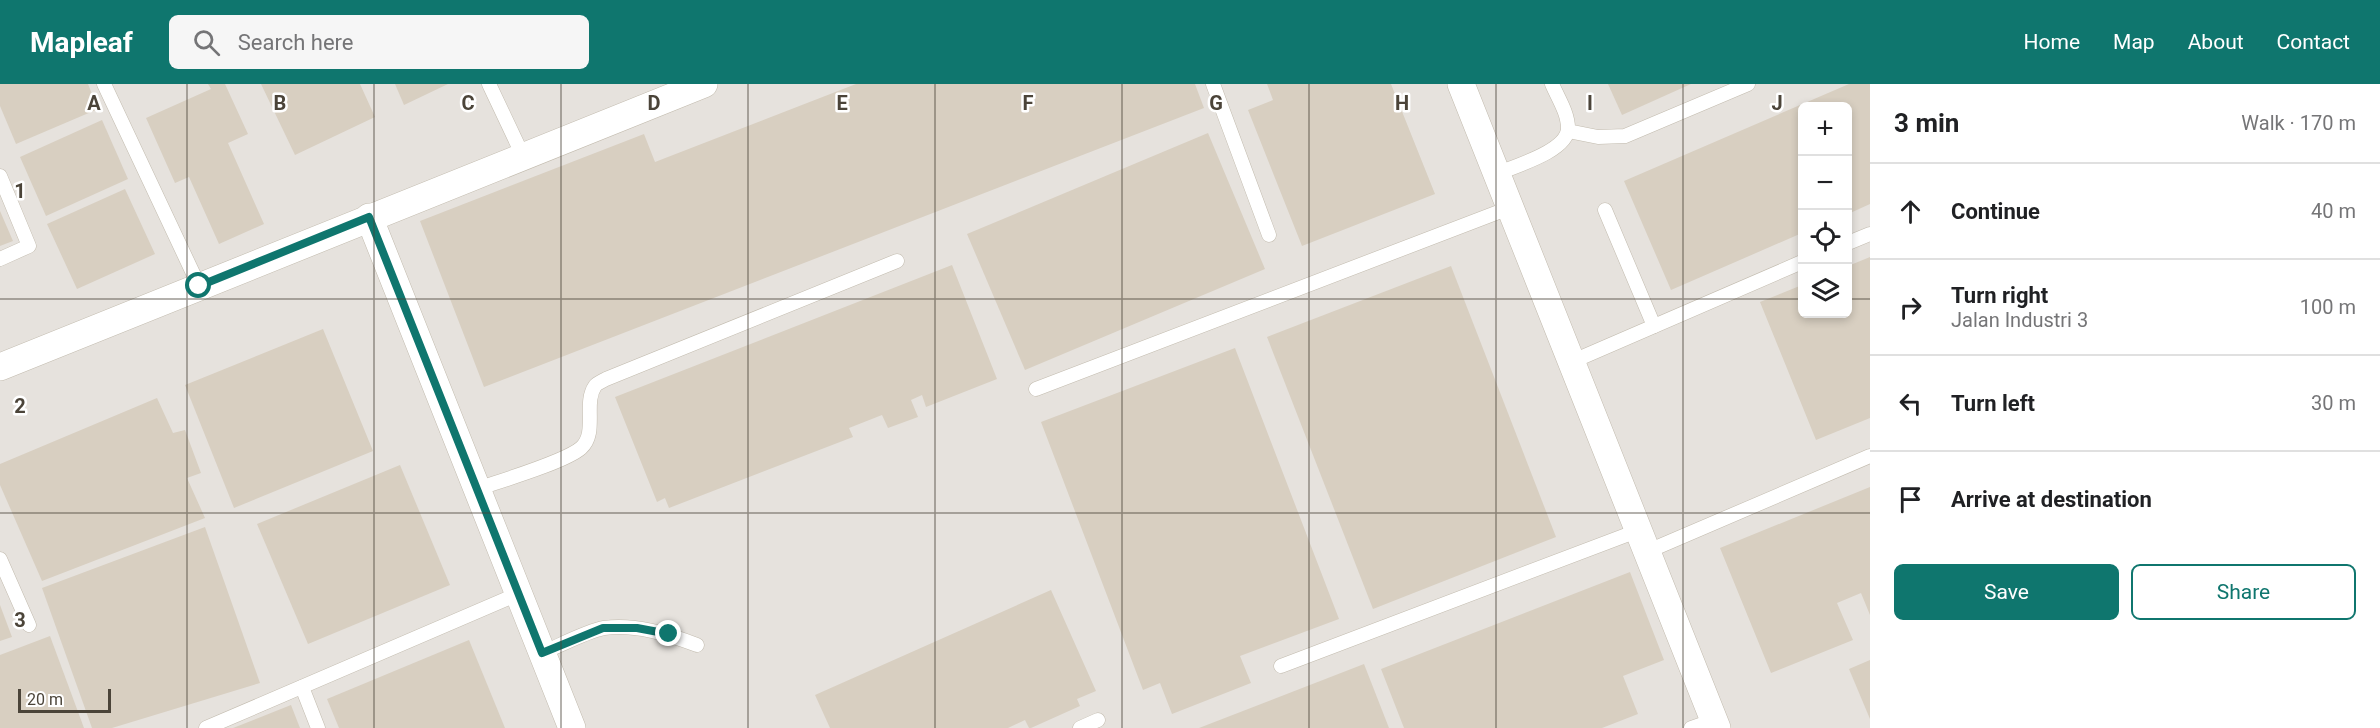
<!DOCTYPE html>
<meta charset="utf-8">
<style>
:root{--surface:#fff;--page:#f6f6f6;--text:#202124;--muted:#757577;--line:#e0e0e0;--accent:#0f766e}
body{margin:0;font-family:Roboto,sans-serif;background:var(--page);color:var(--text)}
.controls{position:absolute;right:18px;top:18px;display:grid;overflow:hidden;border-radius:9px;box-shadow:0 3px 9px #0003}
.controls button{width:54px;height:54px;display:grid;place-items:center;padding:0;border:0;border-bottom:2px solid var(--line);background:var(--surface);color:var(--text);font:30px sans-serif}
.scale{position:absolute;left:18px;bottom:15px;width:93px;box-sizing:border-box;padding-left:6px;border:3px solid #4b4439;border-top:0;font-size:16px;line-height:21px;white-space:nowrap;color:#4b4439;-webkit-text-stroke:4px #fff;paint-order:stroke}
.stop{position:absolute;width:18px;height:18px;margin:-14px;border:4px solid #0f766e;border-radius:50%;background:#fff}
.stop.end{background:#0f766e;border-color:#fff;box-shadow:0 2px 6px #0008}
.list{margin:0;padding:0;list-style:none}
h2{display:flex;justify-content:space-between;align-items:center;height:78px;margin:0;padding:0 24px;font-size:26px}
h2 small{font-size:20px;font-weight:400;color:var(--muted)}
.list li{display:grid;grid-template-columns:39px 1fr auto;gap:18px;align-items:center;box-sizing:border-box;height:96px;padding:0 24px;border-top:2px solid var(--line)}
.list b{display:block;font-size:22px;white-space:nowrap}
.list p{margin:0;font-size:20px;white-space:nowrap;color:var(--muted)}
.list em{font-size:20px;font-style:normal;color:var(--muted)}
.actions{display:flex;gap:12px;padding:18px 24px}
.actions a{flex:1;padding:14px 0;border:2px solid var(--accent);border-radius:9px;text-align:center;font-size:21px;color:var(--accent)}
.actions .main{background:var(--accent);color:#fff}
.icon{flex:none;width:33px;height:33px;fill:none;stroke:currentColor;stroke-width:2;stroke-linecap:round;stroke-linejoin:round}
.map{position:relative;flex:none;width:1870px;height:644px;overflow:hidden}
header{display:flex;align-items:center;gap:36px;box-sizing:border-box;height:84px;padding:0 30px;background:var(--accent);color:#fff}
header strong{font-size:28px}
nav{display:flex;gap:33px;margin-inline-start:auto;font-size:21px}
.search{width:420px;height:54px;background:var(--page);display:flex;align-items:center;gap:15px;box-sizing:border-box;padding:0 21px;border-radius:9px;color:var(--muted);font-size:22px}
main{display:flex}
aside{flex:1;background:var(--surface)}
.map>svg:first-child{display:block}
</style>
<header>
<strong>Mapleaf</strong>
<div class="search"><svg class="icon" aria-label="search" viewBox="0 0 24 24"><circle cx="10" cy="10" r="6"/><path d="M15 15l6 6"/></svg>Search here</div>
<nav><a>Home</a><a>Map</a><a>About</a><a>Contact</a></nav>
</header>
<main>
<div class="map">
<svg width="1870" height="644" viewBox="0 0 1870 644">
<rect width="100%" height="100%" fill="#f6f3ec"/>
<path fill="#e6e2dd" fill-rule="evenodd" d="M 0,0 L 1870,0 L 1870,644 L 0,644 ZM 1802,22 L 1848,22 L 1848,230 L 1802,230 Z"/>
<g fill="#d8cfc1">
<path d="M 0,0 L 88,0 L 98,25 L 16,60 L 0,22 Z"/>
<path d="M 208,0 L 225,0 L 248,50 L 228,59 L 264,140 L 219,160 L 189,93 L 175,99 L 146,34 L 211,5 Z"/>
<path d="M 261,0 L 360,0 L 375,33 L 295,71 Z"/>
<path d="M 395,0 L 448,0 L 404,21 Z"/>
<path d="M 856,0 L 1195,0 L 1204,24 L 484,303 L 420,137 L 644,50 L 655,78 Z"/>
<path d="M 1267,0 L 1391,0 L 1435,110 L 1302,162 L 1248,26 L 1273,16 Z"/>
<path d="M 1608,0 L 1691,0 L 1622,31 Z"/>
<path d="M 1849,0 L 1870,0 L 1870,120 L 1848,130 L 1848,22 L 1802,22 L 1802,149 L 1671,206 L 1624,97 Z"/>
<path d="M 102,36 L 128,95 L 46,132 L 20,73 Z"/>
<path d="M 1208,49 L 1265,185 L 1025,286 L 967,150 Z"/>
<path d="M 125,105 L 155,170 L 77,205 L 47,140 Z"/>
<path d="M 0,127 L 13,157 L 0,162 Z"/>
<path d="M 1870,173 L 1870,334 L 1816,356 L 1760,218 L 1802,201 L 1802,230 L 1848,230 L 1848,182 Z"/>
<path d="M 952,181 L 997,295 L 926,323 L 922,311 L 911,316 L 918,333 L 888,344 L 882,331 L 849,344 L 853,353 L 669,424 L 665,414 L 657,418 L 615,313 Z"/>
<path d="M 1451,182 L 1556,453 L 1373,525 L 1267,253 Z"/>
<path d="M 323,245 L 373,367 L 234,424 L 185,301 Z"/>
<path d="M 1235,264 L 1339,535 L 1240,572 L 1251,599 L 1172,630 L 1160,599 L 1143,606 L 1041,338 Z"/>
<path d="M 157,314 L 173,349 L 185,346 L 201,389 L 187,394 L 205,434 L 42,497 L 0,401 L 0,380 Z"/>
<path d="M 400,381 L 450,501 L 308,560 L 257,440 Z"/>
<path d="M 1870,403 L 1870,531 L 1861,509 L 1837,519 L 1853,556 L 1771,589 L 1720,464 Z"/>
<path d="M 205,443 L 260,599 L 112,644 L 92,644 L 42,504 Z"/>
<path d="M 1630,488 L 1664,576 L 1623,592 L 1638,630 L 1602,644 L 1404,644 L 1381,585 Z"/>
<path d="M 1051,506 L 1096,607 L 1077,615 L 1080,622 L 1031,644 L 1029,644 L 1025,636 L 1008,644 L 830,644 L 815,611 Z"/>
<path d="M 0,521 L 12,553 L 0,557 Z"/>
<path d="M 50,552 L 84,644 L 0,644 L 0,571 Z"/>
<path d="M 469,556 L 505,644 L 339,644 L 327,615 Z"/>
<path d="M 1870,576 L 1870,635 L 1849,585 Z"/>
<path d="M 1364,580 L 1389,644 L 1199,644 Z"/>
<path d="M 291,621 L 300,644 L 233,644 Z"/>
</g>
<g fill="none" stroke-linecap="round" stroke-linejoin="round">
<defs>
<g id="lane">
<path d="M 104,0 L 199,202"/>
<path d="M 489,0 L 523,72"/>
<path d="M 1213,0 L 1269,151"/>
<path d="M 1568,47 L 1598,53 L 1625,52 L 1748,0"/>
<path d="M 1496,90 C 1515,82 1568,67 1568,44 C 1568,29 1558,14 1552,0"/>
<path d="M 0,92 L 29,162 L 0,175"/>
<path d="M 1605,126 L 1654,242"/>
<path d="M 1848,159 L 1870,150"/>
<path d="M 1571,278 L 1802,178"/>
<path d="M 1036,305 L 1509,124"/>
<path d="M 477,405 C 500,397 565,378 581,364 C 598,349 583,319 595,302 C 597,299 603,297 606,295 L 897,177"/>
<path d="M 1646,468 L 1870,372"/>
<path d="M 0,475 L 29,541"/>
<path d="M 542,569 C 559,562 587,547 604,544 C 636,540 668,550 697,561"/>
<path d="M 1281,582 L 1637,447"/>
<path d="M 302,603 L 318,644"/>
<path d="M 206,644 L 518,510"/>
<path d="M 1080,644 L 1098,636"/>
<path d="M 1691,644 L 1714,636"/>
</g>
<g id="street">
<path d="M 1461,0 L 1717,644"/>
<path d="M 369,133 L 572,644"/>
<path d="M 0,283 L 704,0"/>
</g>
</defs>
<use href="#lane" stroke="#c2bbae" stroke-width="15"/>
<use href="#street" stroke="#c2bbae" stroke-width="28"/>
<use href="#lane" stroke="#fff" stroke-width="14"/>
<use href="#street" stroke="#fff" stroke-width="27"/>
</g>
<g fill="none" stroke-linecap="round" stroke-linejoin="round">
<path stroke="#0f766e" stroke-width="8" d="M 199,202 L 369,133 L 542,569 L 603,544 L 637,544 L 669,550"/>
</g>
<path fill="none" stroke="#4b4439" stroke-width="1.5" stroke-opacity="0.55" d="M 187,0 L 187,644M 374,0 L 374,644M 561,0 L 561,644M 748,0 L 748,644M 935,0 L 935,644M 1122,0 L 1122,644M 1309,0 L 1309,644M 1496,0 L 1496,644M 1683,0 L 1683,644M 0,215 L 1802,215M 1848,215 L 1870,215M 0,429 L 1870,429"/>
<g font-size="20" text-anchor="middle" font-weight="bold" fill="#4b4439" stroke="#fff" stroke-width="5" stroke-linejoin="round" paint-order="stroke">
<text x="94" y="26">A</text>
<text x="280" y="26">B</text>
<text x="468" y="26">C</text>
<text x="654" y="26">D</text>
<text x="842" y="26">E</text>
<text x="1028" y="26">F</text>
<text x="1216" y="26">G</text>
<text x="1402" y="26">H</text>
<text x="1590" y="26">I</text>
<text x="1777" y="26">J</text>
<text x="20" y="114">1</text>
<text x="20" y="329">2</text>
<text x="20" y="543">3</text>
</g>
</svg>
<div class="controls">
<button>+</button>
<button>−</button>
<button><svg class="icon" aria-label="locate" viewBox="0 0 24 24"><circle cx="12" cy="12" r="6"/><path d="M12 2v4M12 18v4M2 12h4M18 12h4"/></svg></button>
<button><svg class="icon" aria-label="layers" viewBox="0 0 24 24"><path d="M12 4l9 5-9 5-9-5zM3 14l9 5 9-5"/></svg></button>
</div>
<div class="scale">20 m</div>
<div class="stop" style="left:199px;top:202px"></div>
<div class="stop end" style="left:669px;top:550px"></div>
</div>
<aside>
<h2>3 min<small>Walk · 170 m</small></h2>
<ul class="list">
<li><svg class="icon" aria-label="ahead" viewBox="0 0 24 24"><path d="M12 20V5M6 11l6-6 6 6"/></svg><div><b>Continue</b></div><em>40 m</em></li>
<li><svg class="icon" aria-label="right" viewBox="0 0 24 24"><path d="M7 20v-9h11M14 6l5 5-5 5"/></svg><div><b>Turn right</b><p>Jalan Industri 3</p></div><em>100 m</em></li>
<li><svg class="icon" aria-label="left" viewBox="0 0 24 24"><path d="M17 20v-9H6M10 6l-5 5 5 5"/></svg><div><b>Turn left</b></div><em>30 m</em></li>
<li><svg class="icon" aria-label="arrive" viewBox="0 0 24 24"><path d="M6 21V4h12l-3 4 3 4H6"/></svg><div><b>Arrive at destination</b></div></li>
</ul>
<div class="actions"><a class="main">Save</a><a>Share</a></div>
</aside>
</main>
